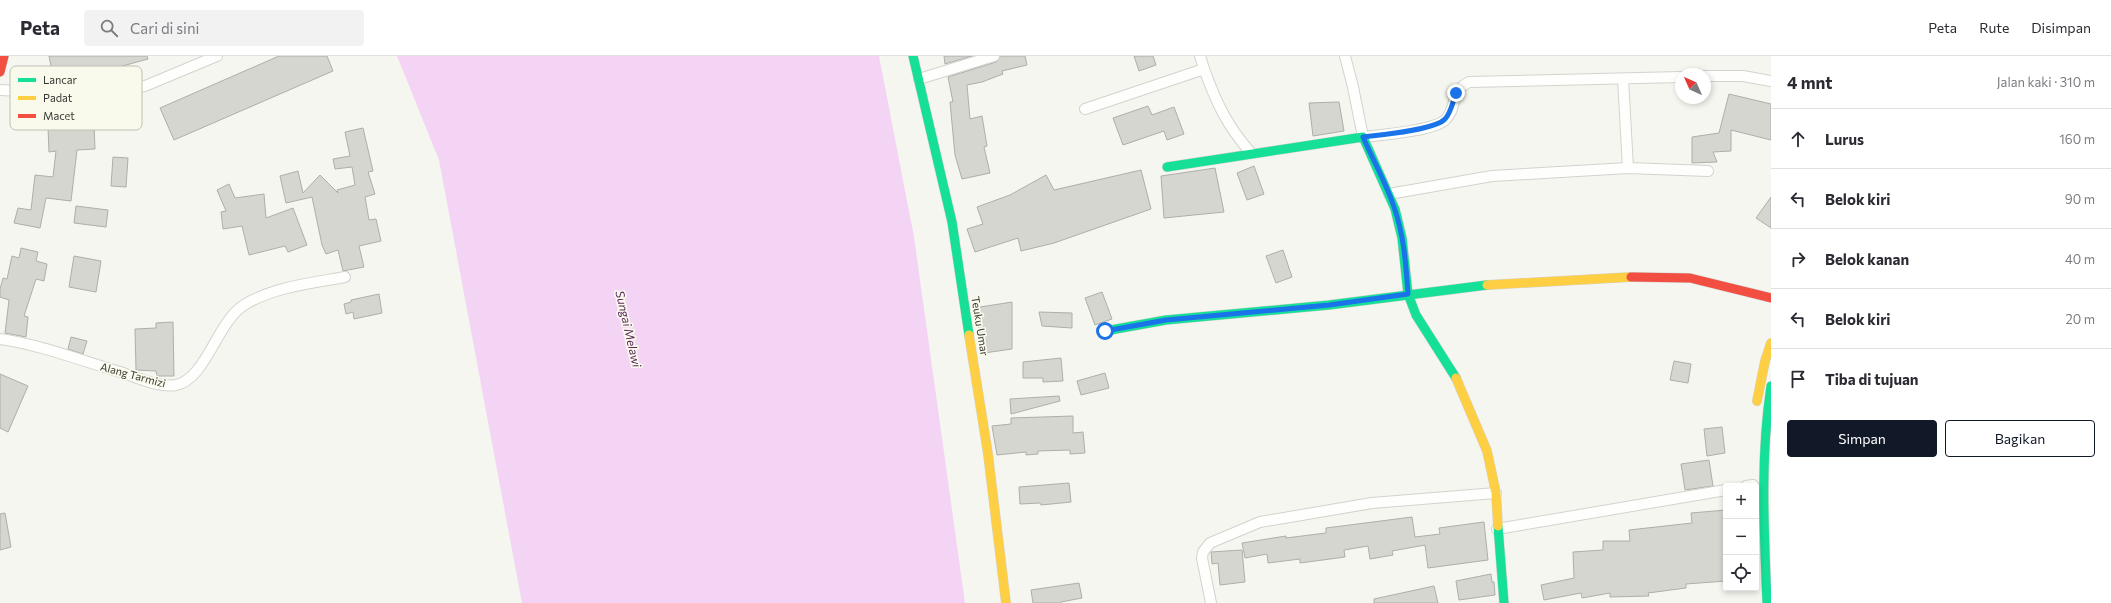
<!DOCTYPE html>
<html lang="id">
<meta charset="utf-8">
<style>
:root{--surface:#fff;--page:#f2f2f3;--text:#2b2b33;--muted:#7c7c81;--line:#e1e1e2;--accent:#111827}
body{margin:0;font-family:Commissioner,sans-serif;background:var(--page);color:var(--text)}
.controls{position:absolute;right:12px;bottom:12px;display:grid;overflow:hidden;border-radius:4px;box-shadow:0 2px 6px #0003}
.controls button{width:36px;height:36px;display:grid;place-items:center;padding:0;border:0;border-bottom:1px solid var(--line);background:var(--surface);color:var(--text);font:20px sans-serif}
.compass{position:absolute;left:1675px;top:12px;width:36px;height:36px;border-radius:50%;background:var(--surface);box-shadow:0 2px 6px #0003;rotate:315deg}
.stop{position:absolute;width:12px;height:12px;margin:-9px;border:3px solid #1a73e8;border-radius:50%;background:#fff}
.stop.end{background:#1a73e8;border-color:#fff;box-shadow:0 1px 4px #0008}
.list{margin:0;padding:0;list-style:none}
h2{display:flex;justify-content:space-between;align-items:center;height:52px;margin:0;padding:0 16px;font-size:17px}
h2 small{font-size:13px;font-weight:400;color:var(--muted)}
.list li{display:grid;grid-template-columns:26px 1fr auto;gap:12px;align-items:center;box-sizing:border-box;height:60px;padding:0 16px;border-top:1px solid var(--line)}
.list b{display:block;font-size:15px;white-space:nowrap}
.list em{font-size:13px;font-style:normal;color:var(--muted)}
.actions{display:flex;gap:8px;padding:12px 16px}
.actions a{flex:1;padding:9px 0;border:1px solid var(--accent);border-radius:4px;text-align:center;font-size:14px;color:var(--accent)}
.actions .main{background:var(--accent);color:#fff}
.icon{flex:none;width:22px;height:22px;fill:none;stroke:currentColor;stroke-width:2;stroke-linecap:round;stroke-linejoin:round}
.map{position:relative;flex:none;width:1771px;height:547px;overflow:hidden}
header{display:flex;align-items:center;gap:24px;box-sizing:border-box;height:56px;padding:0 20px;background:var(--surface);border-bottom:1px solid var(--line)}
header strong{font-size:19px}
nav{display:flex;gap:22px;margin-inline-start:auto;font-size:14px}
.search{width:280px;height:36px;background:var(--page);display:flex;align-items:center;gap:10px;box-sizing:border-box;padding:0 14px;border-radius:4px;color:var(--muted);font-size:15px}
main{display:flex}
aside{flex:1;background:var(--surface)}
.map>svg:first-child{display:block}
</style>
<header>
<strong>Peta</strong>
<div class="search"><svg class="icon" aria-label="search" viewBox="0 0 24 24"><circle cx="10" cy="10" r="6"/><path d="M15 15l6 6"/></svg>Cari di sini</div>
<nav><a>Peta</a><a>Rute</a><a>Disimpan</a></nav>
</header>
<main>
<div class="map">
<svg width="1771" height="547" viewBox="0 0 1771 547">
<rect width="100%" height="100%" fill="#f6f6f0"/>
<path fill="#f3d4f4" d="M 397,0 L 879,0 L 914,181 L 965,547 L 522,547 L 439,104 Z"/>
<g fill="#d6d6d1" stroke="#aeaeaa">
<path d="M 49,0 L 147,0 L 148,3 L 97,17 L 98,19 L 54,26 Z"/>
<path d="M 279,0 L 327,0 L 333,15 L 174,84 L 160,52 Z"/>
<path d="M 944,0 L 972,0 L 945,8 Z"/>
<path d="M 1000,0 L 1025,0 L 1027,9 L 1002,15 L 1003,18 L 982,26 L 967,29 L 970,63 L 982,60 L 987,90 L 984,91 L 990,117 L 962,123 L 955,99 L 950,46 L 953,46 L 948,21 L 996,6 Z"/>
<path d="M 1134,0 L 1153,0 L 1156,9 L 1139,15 Z"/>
<path d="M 1729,38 L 1771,48 L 1771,84 L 1731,74 L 1731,95 L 1713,96 L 1717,106 L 1692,107 L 1692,81 L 1719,77 Z"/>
<path d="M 1339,46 L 1344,75 L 1313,80 L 1309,47 Z"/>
<path d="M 1148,50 L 1152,59 L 1174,51 L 1184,78 L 1167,84 L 1164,75 L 1123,89 L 1113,62 Z"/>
<path d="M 94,68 L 95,93 L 77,94 L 71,145 L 46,142 L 40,172 L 14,167 L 18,152 L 31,154 L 35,119 L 53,121 L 56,95 L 49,96 L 48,71 Z"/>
<path d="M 363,72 L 373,115 L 368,116 L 375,138 L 365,141 L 369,164 L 376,163 L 381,185 L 359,190 L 364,211 L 343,215 L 338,194 L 326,198 L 322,189 L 312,141 L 286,147 L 280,120 L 298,115 L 303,137 L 320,119 L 338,137 L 337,134 L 355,129 L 352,111 L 335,113 L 333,103 L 350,100 L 345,76 Z"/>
<path d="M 113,101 L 128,102 L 126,131 L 111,130 Z"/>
<path d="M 1254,110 L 1264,138 L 1247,144 L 1237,117 Z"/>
<path d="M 1215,112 L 1224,156 L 1164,162 L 1161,120 Z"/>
<path d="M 1141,114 L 1151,153 L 1054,187 L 1021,195 L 1018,182 L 975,196 L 967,173 L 983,168 L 977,151 L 1010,139 L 1046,119 L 1054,134 Z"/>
<path d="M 229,128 L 235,142 L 264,138 L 266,162 L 293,152 L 307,189 L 288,196 L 285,190 L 249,199 L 242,170 L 223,173 L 221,156 L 226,155 L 217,134 Z"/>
<path d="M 1771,141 L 1771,172 L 1756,162 Z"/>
<path d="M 76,150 L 108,154 L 106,171 L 74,167 Z"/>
<path d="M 21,192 L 38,196 L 36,205 L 47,208 L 44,225 L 36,223 L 24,260 L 28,261 L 26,281 L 5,277 L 9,244 L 0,241 L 0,233 L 3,222 L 7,223 L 12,200 L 19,202 Z"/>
<path d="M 1283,194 L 1292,221 L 1276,227 L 1266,200 Z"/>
<path d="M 74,200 L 101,205 L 96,236 L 69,231 Z"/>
<path d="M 1102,236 L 1112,263 L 1095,269 L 1085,242 Z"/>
<path d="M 379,238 L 382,257 L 354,263 L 353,256 L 346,258 L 344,248 L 351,246 L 351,244 Z"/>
<path d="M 1012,246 L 1012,293 L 984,297 L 974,252 Z"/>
<path d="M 1039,256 L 1072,257 L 1072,272 L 1042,270 Z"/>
<path d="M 173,266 L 174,320 L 157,320 L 156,315 L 136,314 L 135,273 L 156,272 L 156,267 Z"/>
<path d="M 71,281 L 87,285 L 83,298 L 68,293 Z"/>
<path d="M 1061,302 L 1063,325 L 1043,326 L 1043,322 L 1023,322 L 1023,306 Z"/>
<path d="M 1674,305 L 1691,308 L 1688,327 L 1670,324 Z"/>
<path d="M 1105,317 L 1109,332 L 1081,339 L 1077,325 Z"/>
<path d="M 0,318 L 28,330 L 8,376 L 0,372 Z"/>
<path d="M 1059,340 L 1060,345 L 1011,358 L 1010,343 Z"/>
<path d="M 1073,360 L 1073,377 L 1083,376 L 1085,397 L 1070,398 L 1070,394 L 1038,395 L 1038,398 L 1026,399 L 1026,396 L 997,399 L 992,370 L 1011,368 L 1011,362 Z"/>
<path d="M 1722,371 L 1725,397 L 1707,400 L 1704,373 Z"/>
<path d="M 1709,404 L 1713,430 L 1685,434 L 1681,408 Z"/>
<path d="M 1069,427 L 1071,446 L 1041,449 L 1040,447 L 1020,448 L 1019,431 Z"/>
<path d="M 1726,454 L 1726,525 L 1686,528 L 1686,532 L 1648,537 L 1649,540 L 1610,541 L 1610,537 L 1582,542 L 1581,537 L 1544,544 L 1541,529 L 1574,522 L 1573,496 L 1603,494 L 1603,485 L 1630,485 L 1629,474 L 1692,467 L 1691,457 Z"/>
<path d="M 5,457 L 11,491 L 0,494 L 0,458 Z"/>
<path d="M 1412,461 L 1415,481 L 1440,478 L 1439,472 L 1484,466 L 1488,504 L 1428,512 L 1425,489 L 1392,495 L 1393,499 L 1370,503 L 1368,490 L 1344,494 L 1345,501 L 1300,507 L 1300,503 L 1268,507 L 1267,498 L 1245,502 L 1242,487 L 1286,480 L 1286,482 L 1326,477 L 1326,472 Z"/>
<path d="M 1242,494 L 1245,526 L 1220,529 L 1218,507 L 1212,508 L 1211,496 Z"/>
<path d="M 1491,518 L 1492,526 L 1494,526 L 1495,539 L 1459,544 L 1456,525 Z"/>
<path d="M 1079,527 L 1082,542 L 1061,546 L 1061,547 L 1033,547 L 1031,534 Z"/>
<path d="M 1434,530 L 1438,547 L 1374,547 L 1374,543 Z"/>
</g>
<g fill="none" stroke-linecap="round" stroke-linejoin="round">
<defs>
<g id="street">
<path d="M 1345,0 L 1353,31 L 1363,81 C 1381,79 1433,75 1445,64 C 1458,52 1449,36 1469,26 L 1681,21"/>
<path d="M 1204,13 C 1216,46 1227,70 1251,97"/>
<path d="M 1705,20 L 1743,20 L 1771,25"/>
<path d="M 919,23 L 994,0"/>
<path d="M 1623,23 L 1628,112"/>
<path d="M 0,34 L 41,36 L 93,25 L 112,32 L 127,33 L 145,30 L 217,0"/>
<path d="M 1085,53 L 1204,13 L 1200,0"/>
<path d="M 1389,138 L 1492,120 L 1628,112 L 1708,115"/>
<path d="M 0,283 C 41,289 80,304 120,316 C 137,321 158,332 176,329 C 206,323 217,266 244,249 C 273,231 312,227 345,221"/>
<path d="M 1746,430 L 1753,429"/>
<path d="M 1497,473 L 1726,434"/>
<path d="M 1211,547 L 1202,502 L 1203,496 L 1210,487 L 1260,466 L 1372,447 L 1496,437"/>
</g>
<g id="fast">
<path d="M 913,0 L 952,166 L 969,279"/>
<path d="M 1167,111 L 1363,81 L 1395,153 L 1402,182 L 1408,238 L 1416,259 L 1456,322"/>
<path d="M 1105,275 L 1166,264 L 1329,249 L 1487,229"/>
<path d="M 1498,470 L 1504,547"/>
<path d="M 1767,547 C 1764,474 1760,402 1771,330"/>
</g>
<g id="slow">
<path d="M 1487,229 L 1631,221"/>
<path d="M 969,279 L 988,398 L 1006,547"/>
<path d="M 1456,322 L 1487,395 L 1496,437 L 1498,470"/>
<path d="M 1757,345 L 1765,305 L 1771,287"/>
</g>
<g id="jam">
<path d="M 0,16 L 4,0"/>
<path d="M 1631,221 L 1690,222 L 1771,242"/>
</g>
</defs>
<use href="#street" stroke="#d3d3ce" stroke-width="12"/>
<use href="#fast" stroke="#d3d3ce" stroke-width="10"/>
<use href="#slow" stroke="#d3d3ce" stroke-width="10"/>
<use href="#jam" stroke="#d3d3ce" stroke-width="10"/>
<use href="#street" stroke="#fefefd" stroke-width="10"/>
<use href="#fast" stroke="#16e098" stroke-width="9"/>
<use href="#slow" stroke="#ffcf43" stroke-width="9"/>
<use href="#jam" stroke="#f24e42" stroke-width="9"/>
</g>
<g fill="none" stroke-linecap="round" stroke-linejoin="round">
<path stroke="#1a73e8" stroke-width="5" d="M 1105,275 L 1166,264 L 1329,249 L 1408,238 C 1406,209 1404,179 1394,151 C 1386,127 1373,104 1363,81 C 1380,79 1435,74 1445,63 C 1451,57 1453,45 1456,37"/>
</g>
<g text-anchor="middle" stroke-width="3.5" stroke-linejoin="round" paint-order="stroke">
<g font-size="11" fill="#373732" stroke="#f9faec">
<text transform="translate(980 270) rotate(81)" y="4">Teuku Umar</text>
<text transform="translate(133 319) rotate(15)" y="4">Alang Tarmizi</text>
</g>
<g font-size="12" font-style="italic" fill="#5a275f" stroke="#f9faec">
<text transform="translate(628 273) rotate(77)" y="4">Sungai Melawi</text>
</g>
</g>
<rect x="10" y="10" width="132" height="64" rx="6" fill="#f9faec" stroke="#bfc0b4" stroke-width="1"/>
<rect x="18" y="22" width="18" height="4" fill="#16e098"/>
<rect x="18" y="40" width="18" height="4" fill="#ffcf43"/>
<rect x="18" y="58" width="18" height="4" fill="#f24e42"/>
<g font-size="11" fill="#373732">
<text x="43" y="28">Lancar</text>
<text x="43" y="46">Padat</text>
<text x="43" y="64">Macet</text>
</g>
</svg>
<div class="controls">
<button>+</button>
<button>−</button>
<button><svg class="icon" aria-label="locate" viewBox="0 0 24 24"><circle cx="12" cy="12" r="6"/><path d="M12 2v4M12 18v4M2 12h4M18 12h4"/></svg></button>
</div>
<svg class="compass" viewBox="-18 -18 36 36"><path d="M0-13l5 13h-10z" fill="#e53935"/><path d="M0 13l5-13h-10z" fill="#7c7c81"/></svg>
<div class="stop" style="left:1105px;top:275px"></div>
<div class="stop end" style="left:1456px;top:37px"></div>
</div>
<aside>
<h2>4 mnt<small>Jalan kaki · 310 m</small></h2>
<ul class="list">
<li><svg class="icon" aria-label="ahead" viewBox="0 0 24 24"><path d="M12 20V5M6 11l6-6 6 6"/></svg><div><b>Lurus</b></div><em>160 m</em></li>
<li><svg class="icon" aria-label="left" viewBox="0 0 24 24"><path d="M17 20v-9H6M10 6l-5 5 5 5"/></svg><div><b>Belok kiri</b></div><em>90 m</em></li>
<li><svg class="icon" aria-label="right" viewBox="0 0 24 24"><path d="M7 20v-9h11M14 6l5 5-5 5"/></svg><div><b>Belok kanan</b></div><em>40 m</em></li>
<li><svg class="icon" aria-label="left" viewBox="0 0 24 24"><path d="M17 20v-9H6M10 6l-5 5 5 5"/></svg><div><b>Belok kiri</b></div><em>20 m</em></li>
<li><svg class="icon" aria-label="arrive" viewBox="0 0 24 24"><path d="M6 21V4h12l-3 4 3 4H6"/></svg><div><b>Tiba di tujuan</b></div></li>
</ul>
<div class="actions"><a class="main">Simpan</a><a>Bagikan</a></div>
</aside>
</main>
